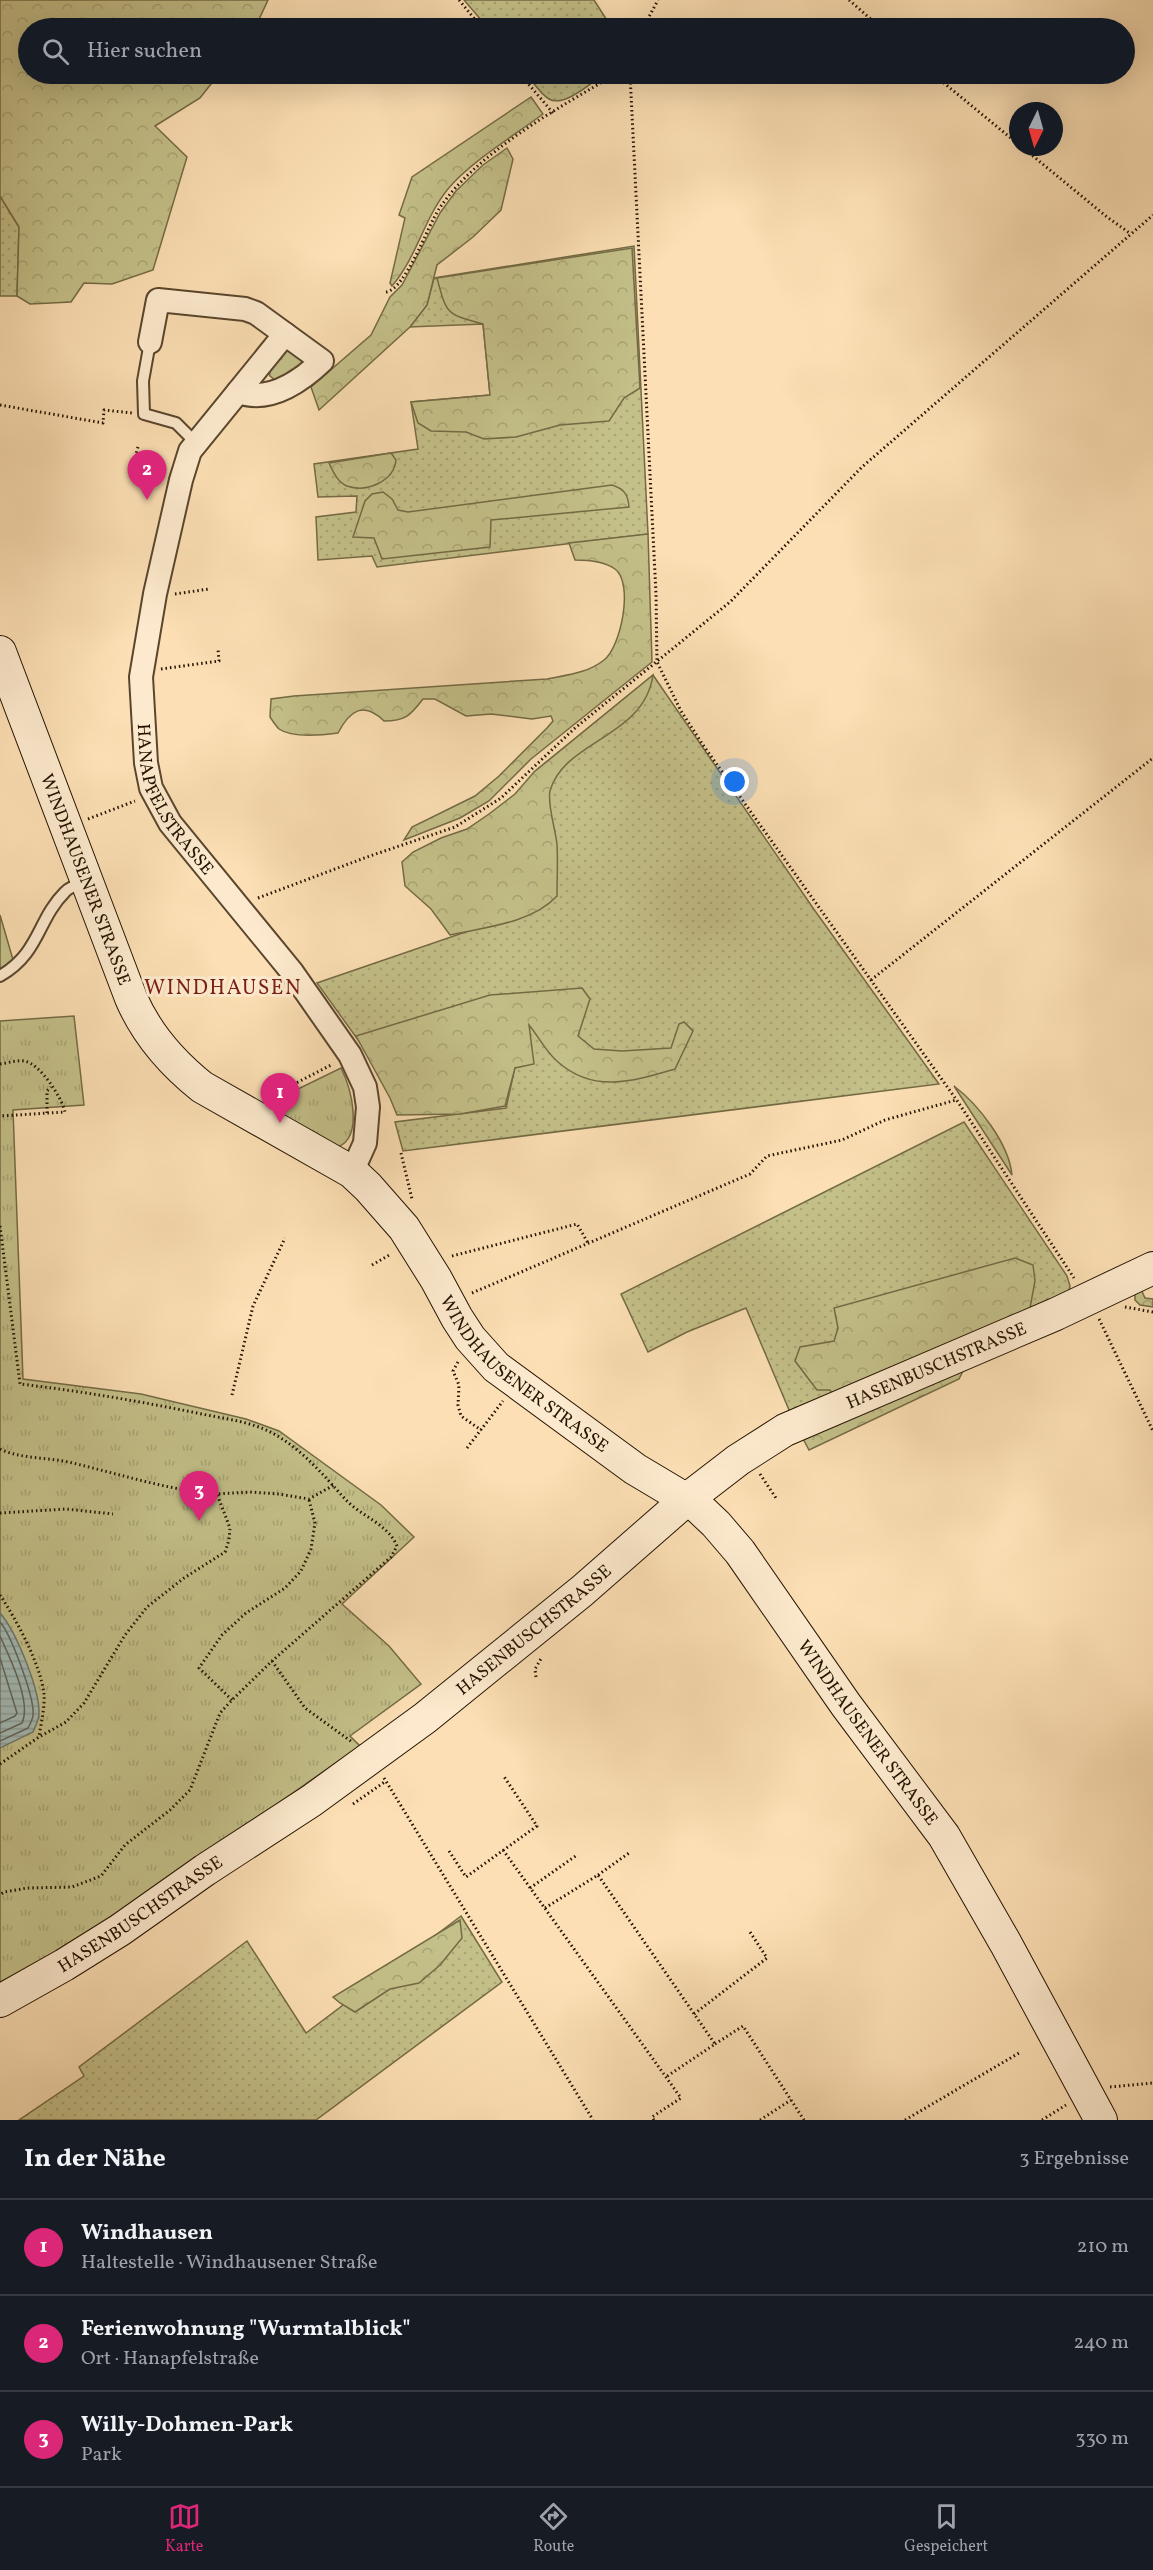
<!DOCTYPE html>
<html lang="de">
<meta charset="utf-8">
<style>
:root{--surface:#171b24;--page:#20242c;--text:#f1f3f6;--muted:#9ea1a6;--line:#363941;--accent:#db2777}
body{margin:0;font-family:Vollkorn,serif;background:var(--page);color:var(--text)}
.compass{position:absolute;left:1009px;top:102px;width:54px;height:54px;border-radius:50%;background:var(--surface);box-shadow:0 6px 24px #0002;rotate:185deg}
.you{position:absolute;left:735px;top:782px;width:21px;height:21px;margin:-15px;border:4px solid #fff;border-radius:50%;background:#1a73e8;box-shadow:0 0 0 9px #1a73e833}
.badge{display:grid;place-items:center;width:39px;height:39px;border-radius:50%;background:var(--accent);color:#fff;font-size:20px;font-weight:700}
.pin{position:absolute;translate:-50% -50px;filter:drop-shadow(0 2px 3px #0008)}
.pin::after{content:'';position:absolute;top:32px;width:21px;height:18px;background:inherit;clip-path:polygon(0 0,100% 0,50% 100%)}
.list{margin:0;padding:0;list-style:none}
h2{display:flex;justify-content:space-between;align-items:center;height:78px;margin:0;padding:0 24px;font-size:26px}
h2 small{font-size:20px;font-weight:400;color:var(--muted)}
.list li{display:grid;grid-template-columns:39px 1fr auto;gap:18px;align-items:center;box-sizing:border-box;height:96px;padding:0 24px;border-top:2px solid var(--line)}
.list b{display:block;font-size:22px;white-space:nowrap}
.list p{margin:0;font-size:20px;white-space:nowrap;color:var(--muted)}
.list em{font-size:20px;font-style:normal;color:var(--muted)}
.icon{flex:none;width:33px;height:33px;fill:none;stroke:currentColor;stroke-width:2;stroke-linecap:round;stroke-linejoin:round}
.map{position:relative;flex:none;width:1153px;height:2120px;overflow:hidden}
.search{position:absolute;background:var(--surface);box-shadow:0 6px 24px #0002;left:18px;right:18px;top:18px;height:66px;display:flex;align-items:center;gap:15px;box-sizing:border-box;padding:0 21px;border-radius:33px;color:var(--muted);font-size:22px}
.sheet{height:366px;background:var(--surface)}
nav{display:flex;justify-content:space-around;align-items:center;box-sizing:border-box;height:84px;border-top:2px solid var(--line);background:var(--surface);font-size:16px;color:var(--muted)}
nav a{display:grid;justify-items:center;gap:3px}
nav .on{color:var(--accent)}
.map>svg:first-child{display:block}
</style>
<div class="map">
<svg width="1153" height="2120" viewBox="0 0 1153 2120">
<defs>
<pattern id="grass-dots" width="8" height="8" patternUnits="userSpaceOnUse" patternTransform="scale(1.5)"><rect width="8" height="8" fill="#c4c089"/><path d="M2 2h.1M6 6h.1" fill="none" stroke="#a8a474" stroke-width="1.8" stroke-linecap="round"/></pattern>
<pattern id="forest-crowns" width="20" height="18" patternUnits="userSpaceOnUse" patternTransform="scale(1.5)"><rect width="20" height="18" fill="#c4c089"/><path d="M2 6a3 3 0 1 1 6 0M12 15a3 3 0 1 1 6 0" fill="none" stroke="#a8a474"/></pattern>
<pattern id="park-tufts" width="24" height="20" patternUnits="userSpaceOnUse" patternTransform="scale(1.5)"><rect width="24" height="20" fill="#c4c089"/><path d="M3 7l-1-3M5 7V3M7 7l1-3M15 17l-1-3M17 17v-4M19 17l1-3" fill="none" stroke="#a8a474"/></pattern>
<pattern id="water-rules" width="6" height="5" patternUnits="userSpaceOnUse" patternTransform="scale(1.5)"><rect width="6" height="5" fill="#a2bab6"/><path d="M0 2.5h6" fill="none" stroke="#8b9f9b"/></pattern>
</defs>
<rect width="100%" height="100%" fill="#fcdfb4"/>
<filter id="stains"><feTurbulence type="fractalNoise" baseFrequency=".00333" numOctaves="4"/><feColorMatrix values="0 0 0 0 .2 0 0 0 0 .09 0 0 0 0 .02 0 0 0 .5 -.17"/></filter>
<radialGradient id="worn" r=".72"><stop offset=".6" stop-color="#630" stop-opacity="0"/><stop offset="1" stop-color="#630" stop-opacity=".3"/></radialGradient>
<g fill="url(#grass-dots)" stroke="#746a44" stroke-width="1.5">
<path d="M 464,0 L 594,0 L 612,28 L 488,28 Z"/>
<path d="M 526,74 L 604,74 C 592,82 564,108 549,99 C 540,94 533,81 526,74 Z"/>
<path d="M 0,196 L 19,227 L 17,296 L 0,296 Z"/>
<path d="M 634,246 L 648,534 L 377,567 L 372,556 L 318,560 L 316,517 L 356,512 L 357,496 L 318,497 L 314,464 L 418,449 L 411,402 L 490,395 L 483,324 L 410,327 L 427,305 L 434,278 Z"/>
<path d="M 653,675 L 813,908 L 939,1084 L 403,1151 L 395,1122 L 506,1108 L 515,1067 L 361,1044 L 317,983 L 544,905 L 534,772 Z"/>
<path d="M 964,1122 L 1067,1276 L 1070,1286 L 1068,1295 L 792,1417 L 746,1308 L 687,1332 L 648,1352 L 621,1294 Z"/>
<path d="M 461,1916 L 502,1982 L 316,2120 L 19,2120 L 84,2076 L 79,2067 L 247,1941 L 306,2033 Z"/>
</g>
<g fill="url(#forest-crowns)" stroke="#746a44" stroke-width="1.5">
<path d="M 0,0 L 268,0 L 255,28 L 28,28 L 28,74 L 219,74 L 200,98 L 155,126 L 187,157 L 153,270 L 112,284 L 84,283 L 71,302 L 30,304 L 17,296 L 19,227 L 0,196 Z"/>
<path d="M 531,97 L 543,114 C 515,135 470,162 448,189 C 424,218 417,257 392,286 L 390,283 L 405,218 L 399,215 L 412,177 Z"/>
<path d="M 507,148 L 513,159 L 501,210 L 473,237 L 437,265 L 427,305 L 410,327 L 319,410 L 311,387 L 371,335 L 390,297 L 402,285 L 440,213 L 456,191 L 483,165 Z"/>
<path d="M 632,248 L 640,388 L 624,398 L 609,421 L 560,425 L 516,437 L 484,439 L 466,432 L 431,431 L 418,423 L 411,402 L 490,395 L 483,324 C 447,314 447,316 437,278 Z"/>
<path d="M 281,348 L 304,353 L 304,370 L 275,380 L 270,376 L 269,370 Z"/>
<path d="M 391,453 L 396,460 C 394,481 367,493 347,486 C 337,482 333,471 329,463 Z"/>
<path d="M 612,485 C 624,489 628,494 629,507 L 491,520 L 490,547 L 382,559 L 374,538 L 353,537 L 365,501 L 372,494 L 383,492 L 392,499 L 398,510 L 408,512 Z"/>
<path d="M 648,534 L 652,662 L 531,759 L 489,801 L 460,818 L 404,840 L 412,827 L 475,796 L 499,776 L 547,728 L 553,721 L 551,716 L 532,719 L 491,714 L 466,716 L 435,699 L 423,699 C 410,716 405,721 384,721 C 364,701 350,710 338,733 C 323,735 292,738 279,729 C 276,726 272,720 270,717 L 271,699 L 294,696 L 547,679 C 567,675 588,673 604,660 C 621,647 634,583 615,569 C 604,561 588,560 575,560 L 569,543 Z"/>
<path d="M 653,675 C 644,738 564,740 550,791 C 547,804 556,831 557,845 C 558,862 557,879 557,896 C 532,923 486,927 450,935 L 431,909 L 405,886 L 402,862 L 413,852 L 441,838 L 467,829 L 489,814 L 515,794 L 534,772 Z"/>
<path d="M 582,988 L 590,999 L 578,1036 L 594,1049 L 622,1051 L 671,1048 L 679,1024 L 684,1022 L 693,1031 L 675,1069 C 634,1081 594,1094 558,1062 C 546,1052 539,1037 529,1025 L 534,1064 L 515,1068 L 505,1106 L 460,1114 L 397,1115 L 390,1098 L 356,1036 L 490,995 Z"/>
<path d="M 954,1086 C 979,1105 1009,1144 1012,1175 Z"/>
<path d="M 1015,1258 L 1033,1265 L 1035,1281 L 1028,1319 L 835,1399 L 830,1390 L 817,1390 L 795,1361 L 800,1347 L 834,1341 L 838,1328 L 834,1308 Z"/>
<path d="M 1140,1287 L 1145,1298 L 1153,1299 L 1153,1307 L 1140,1305 L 1135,1300 L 1135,1293 Z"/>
<path d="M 966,1365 L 959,1379 L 809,1450 L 800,1433 Z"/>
<path d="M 460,1920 L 462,1938 L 440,1965 L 419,1983 L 390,1989 L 355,2012 L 340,2003 L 333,1997 Z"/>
</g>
<g fill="url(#park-tufts)" stroke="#746a44" stroke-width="1.5">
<path d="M 74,1016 L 84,1105 L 13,1110 L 23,1379 L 141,1394 L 246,1419 L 279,1431 L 381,1505 L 414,1537 L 342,1604 L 389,1646 L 421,1684 L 350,1736 L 360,1746 L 61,1955 L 0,1982 L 0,1021 Z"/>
<path d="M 341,1068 C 351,1088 364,1136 338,1147 L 314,1132 L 261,1107 Z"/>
</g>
<path fill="#c4c089" stroke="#746a44" stroke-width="1.5" d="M 0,915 L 14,963 L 0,970 Z"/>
<path fill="url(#water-rules)" stroke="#70776d" stroke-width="1.5" d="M 0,1613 C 16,1631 40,1690 39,1714 C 39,1720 35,1727 33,1732 L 0,1748 Z"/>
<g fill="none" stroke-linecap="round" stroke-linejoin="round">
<g stroke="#63665b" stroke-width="1.5">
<path d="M 0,1622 C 11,1634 35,1699 33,1715 C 33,1719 30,1724 28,1728 L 0,1741"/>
<path d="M 0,1636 C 9,1656 32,1702 22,1723 L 0,1733"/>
<path d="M 0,1658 L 17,1713 L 15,1716 L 0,1723"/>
</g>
<defs>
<g id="lane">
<path d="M 150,342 L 143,381 L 144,414 L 176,423 L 195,442"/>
<path d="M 0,976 C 40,953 37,920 65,892 C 69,887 79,884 85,882"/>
</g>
<g id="street">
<path id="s1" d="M 150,342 L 158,300 L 245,309 L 256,313 L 322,361 C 300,382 269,403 238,392 L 190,451 L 181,480 L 155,594 L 141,677 L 146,763 L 151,788 L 170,823 L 292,972 L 350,1055 L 365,1087 L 368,1107 L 365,1143 L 352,1172"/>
<path d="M 238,392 L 285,334"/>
</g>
<g id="secondary">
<path id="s2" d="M 0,652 L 131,998 C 146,1033 172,1063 202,1087 L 352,1172 L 368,1187 L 404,1228 L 436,1279 L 457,1318 L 470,1338 L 496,1367 L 635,1469 L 697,1506 L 716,1524 L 740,1552 L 846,1705 L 944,1836 L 1006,1944 L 1101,2120"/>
<path id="s3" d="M 0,2001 L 64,1965 L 120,1930 L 205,1870 L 311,1801 L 425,1718 L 582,1591 L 686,1500 L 738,1460 L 785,1430 L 1056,1314 L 1153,1268"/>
</g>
</defs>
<use href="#lane" stroke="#5a462d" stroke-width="14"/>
<use href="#street" stroke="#5a462d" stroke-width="26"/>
<use href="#secondary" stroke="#241300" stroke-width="34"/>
<g stroke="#241300" stroke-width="3" stroke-dasharray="1.5 3" stroke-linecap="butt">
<path d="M 459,0 L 482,28"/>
<path d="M 849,0 L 881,28"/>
<path d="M 643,28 L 658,0"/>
<path d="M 520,74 L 553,113"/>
<path d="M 630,74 L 656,594 L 657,662 L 681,711 L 703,745 L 958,1102 L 1074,1278"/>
<path d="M 933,74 L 1018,144"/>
<path d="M 1022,147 L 1107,217 L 1131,234"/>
<path d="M 386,292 C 406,289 427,227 439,209 C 476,153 558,108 616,74"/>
<path d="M 0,405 L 103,423 L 104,410 L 132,413"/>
<path d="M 138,447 L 132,468 L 161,477"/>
<path d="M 175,594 L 209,589"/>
<path d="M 161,669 L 219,661 L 218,649"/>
<path d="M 88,819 L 135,801"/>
<path d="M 258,898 L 367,857 L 455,827 L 501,798 L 575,728 L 730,602 L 862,467 L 1153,215"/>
<path d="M 871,980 L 1153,758"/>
<path d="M 0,1064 C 8,1063 16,1060 24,1061 C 40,1063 62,1098 65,1112 L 0,1116"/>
<path d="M 269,1097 L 333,1064"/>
<path d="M 47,1113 L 47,1091 L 51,1087"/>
<path d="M 401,1153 L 412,1199"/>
<path d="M 0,1226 L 20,1384 C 80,1391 138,1401 197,1413 C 224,1419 252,1421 276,1435 C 305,1452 324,1476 346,1500 C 361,1516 388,1524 397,1546 L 391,1557 L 272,1661 L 232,1700 L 220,1713 L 190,1790 L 170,1810 L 125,1845 L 101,1876 L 72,1887 L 27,1888 L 4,1892 L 0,1895"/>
<path d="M 452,1256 L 577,1224 L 588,1243"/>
<path d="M 372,1265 L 391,1254"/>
<path d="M 472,1293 L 750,1174 L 767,1156 L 842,1140 L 885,1120 L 956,1100"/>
<path d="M 1125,1307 L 1153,1312"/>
<path d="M 1099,1319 L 1153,1431"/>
<path d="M 458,1362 L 453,1371 L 459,1385 L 458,1405 L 461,1416 L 481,1430"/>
<path d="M 232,1395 L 253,1306 L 285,1238"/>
<path d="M 467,1448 L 503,1401"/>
<path d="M 0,1449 C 21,1459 45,1457 68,1462 C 117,1473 166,1490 217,1494"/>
<path d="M 760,1474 L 776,1498"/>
<path d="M 0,1513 L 66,1509 L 113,1514"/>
<path d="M 0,1595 C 17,1621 40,1663 44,1694 C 45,1707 41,1723 39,1737"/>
<path d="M 272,1661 L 305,1708 L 352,1742"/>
<path d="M 536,1677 L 535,1669 L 542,1657"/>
<path d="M 232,1700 L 199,1668 L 222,1635 L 246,1613 L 285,1588 L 301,1571 L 311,1549 L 315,1523 L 309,1500"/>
<path d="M 0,1764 L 39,1737 L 66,1722 L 84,1703 L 125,1635 L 147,1607 L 184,1578 L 225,1552 L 229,1540 L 230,1528 L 217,1494 L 250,1492 L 279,1494 L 309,1499 L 334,1485"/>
<path d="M 384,1778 L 593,2120"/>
<path d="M 353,1804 L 386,1781"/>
<path d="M 503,1850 L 681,2098 L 652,2117 L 654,2120"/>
<path d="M 449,1851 L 466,1877 L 537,1826 L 503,1775"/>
<path d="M 598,1875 L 629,1853"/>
<path d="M 530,1888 L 577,1855"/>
<path d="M 545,1908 L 598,1875 L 715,2044 L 666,2077"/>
<path d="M 694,2014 L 767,1958 L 750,1932"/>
<path d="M 715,2044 L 743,2026 L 804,2120"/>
<path d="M 1110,2087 L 1153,2083"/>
<path d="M 760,2120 L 791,2100"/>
<path d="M 905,2120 L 1019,2053"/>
<path d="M 1042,2120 L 1066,2105"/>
</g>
<use href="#lane" stroke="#fdeace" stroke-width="10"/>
<use href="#street" stroke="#fdeace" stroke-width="22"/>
<use href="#secondary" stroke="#fdeace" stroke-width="32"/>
</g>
<g text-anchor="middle" stroke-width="6" stroke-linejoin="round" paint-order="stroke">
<g font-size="18" fill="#241300" stroke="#fdeace">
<text dy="6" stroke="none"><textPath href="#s1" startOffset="756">HANAPFELSTRASSE</textPath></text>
<text dy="6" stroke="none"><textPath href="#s2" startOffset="243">WINDHAUSENER STRASSE</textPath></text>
<text dy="6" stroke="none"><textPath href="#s3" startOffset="1137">HASENBUSCHSTRASSE</textPath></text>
<text dy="6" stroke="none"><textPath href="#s2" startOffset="926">WINDHAUSENER STRASSE</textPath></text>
<text dy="6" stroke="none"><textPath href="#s3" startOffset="651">HASENBUSCHSTRASSE</textPath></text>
<text dy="6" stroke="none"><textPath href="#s2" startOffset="1430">WINDHAUSENER STRASSE</textPath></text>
<text dy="6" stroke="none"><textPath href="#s3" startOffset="165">HASENBUSCHSTRASSE</textPath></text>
</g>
<g font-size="21" letter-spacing="1.5" fill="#7a1f14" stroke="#fdeace">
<text x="223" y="994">WINDHAUSEN</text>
</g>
</g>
<rect width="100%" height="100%" filter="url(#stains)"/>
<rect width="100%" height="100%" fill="url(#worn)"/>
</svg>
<svg class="compass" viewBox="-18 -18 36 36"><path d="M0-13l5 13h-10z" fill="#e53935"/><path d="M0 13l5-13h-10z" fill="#9ea1a6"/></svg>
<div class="you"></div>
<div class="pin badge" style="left:280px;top:1123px">1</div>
<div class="pin badge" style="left:147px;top:500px">2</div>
<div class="pin badge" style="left:199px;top:1521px">3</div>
<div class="search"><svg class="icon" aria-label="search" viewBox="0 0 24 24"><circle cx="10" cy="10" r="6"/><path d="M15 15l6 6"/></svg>Hier suchen</div>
</div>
<section class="sheet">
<h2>In der Nähe<small>3 Ergebnisse</small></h2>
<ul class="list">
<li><span class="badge">1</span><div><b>Windhausen</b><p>Haltestelle · Windhausener Straße</p></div><em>210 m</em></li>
<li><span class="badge">2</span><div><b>Ferienwohnung &quot;Wurmtalblick&quot;</b><p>Ort · Hanapfelstraße</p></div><em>240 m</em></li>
<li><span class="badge">3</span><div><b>Willy-Dohmen-Park</b><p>Park</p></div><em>330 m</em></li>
</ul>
</section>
<nav>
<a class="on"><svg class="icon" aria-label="map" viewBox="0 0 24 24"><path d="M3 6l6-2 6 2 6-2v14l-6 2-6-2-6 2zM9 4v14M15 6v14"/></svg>Karte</a>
<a><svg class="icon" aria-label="directions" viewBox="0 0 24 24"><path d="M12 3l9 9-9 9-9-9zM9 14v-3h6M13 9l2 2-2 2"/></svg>Route</a>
<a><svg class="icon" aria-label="saved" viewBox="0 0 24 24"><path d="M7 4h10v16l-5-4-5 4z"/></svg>Gespeichert</a>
</nav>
